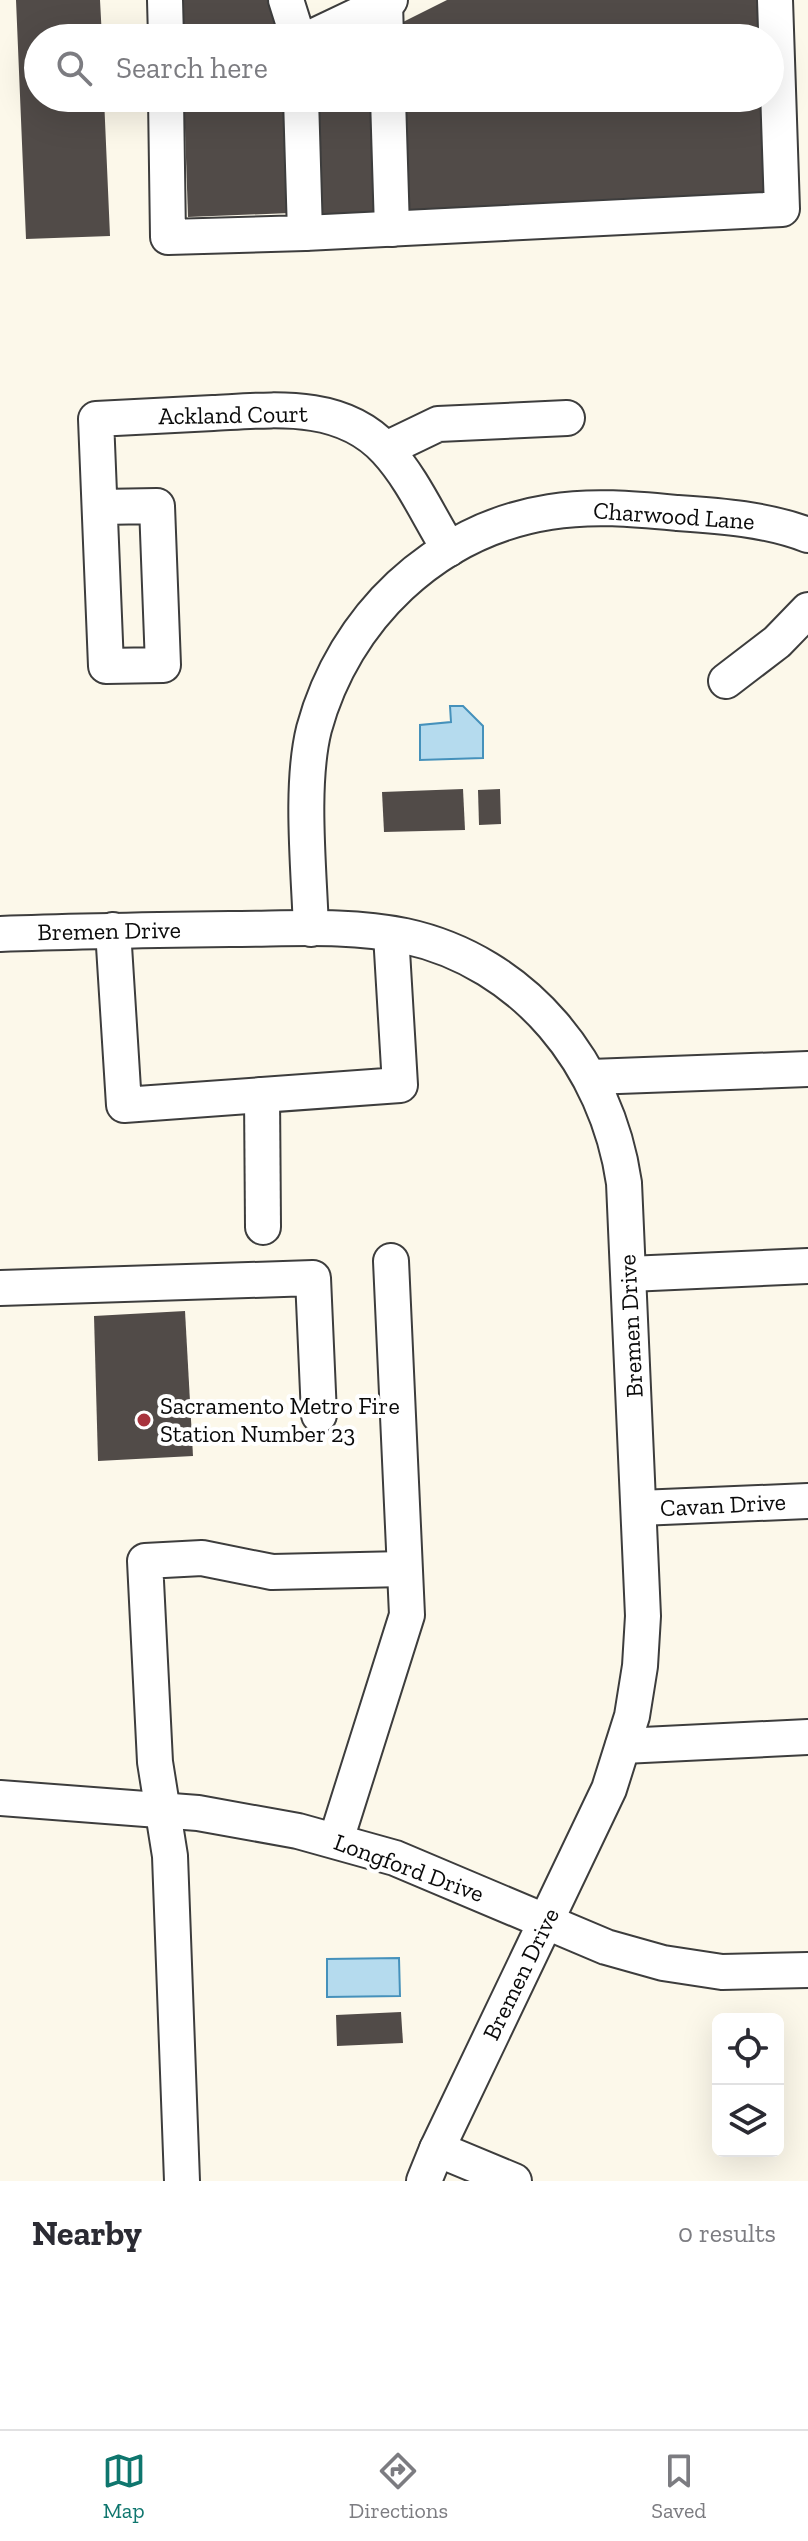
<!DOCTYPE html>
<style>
:root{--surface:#fff;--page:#f7f7f7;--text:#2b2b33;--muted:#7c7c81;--line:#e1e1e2;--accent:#0f766e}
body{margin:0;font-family:"Zilla Slab",serif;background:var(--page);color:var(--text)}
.controls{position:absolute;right:24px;bottom:24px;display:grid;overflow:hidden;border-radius:12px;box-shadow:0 8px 32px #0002}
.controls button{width:72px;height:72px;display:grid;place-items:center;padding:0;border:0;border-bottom:2px solid var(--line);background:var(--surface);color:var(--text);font:40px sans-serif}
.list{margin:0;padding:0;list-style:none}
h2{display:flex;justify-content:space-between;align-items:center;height:104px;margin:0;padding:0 32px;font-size:34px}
h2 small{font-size:26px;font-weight:400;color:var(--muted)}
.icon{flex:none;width:44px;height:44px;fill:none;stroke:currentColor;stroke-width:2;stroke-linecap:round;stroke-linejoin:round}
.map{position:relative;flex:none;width:808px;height:2181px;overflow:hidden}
.search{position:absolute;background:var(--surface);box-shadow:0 8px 32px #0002;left:24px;right:24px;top:24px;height:88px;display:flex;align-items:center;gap:20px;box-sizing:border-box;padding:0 28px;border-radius:44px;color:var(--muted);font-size:30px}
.sheet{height:248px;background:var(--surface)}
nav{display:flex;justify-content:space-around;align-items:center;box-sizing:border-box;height:112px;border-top:2px solid var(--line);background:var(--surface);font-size:22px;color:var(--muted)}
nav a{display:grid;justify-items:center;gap:4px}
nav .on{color:var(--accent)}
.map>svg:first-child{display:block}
</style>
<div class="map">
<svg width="808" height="2181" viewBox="0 0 808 2181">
<rect width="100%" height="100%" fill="#fcf8ea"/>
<g fill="#b5dbee" stroke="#4591bb" stroke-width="2">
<path d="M 450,706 L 463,706 L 483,726 L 483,758 L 420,760 L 420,725 L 451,722 Z"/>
<path d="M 399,1958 L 400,1996 L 327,1997 L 327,1959 Z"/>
</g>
<g fill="#514b48">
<path d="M 16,0 L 100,0 L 102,38 L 38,38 L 38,98 L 104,98 L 110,236 L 26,239 Z"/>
<path d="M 181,0 L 277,0 L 284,38 L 182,38 Z"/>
<path d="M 447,0 L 758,0 L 760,38 L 398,38 L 397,25 Z"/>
<path d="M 184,98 L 286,98 L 291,213 L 188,217 Z"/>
<path d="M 312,98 L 371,98 L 377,221 L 316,223 Z"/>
<path d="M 399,98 L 762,98 L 766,203 L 403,214 Z"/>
<path d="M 463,789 L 465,830 L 384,832 L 382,792 Z"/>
<path d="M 500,789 L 501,824 L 479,825 L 478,790 Z"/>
<path d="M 185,1311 L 193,1456 L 98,1461 L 94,1316 Z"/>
<path d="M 401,2012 L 403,2043 L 337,2046 L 336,2015 Z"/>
</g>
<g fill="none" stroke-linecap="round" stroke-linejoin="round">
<defs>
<g id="minor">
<path d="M 165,0 L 166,38"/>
<path d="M 286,0 L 298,38"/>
<path d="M 385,3 L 386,38"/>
<path d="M 310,38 L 390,0"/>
<path d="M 166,98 L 168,237 L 305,233 L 301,98"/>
<path d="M 388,98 L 392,229"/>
<path d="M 305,233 L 782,209 L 775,0"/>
<path d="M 386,449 L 438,424 L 567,418"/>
<path d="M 100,507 L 157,506 L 163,665 L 106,666 L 96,419 C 135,417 174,415 213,413 C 273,410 341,401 386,450 C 412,478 429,517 449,549"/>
<path d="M 726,681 L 777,642 L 808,610"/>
<path d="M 311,929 C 309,870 300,785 314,729 C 344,618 435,530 550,512 C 592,505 634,509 677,513 C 721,516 766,519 808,535"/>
<path d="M 113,930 L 124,1105 L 400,1085 L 391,934"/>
<path d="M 0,934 C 77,931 153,930 230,929 C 288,929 348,924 405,936 C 525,962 607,1065 624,1183 L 643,1616 L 640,1666 L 632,1716 L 609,1789 L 437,2149 L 424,2181"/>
<path d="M 591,1077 L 808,1069"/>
<path d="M 262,1095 L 263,1227"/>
<path d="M 629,1274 L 808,1266"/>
<path d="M 0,1288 L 313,1278 L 319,1415"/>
<path d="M 639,1508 L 808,1501"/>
<path d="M 623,1746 L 808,1737"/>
<path d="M 0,1798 L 198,1813 L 298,1831 L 395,1858 L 606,1947 L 663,1963 L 722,1972 L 808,1970"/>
<path d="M 336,1840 L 407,1615 L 391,1261"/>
<path d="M 437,2149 L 514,2181"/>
<path d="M 182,2181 L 170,1856 L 155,1762 L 145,1561 L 202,1558 L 272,1572 L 404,1569"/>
</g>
</defs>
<use href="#minor" stroke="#3d3d3d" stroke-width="38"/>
<use href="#minor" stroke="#fff" stroke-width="34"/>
</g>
<circle fill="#a8343e" stroke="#fff" stroke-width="3" cx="144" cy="1420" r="8"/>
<g text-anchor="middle" stroke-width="8" stroke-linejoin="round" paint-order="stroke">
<g font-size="24" fill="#0a0a0a" stroke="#fff">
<text transform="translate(233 415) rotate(-1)" y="8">Ackland Court</text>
<text transform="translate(674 516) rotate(4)" y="8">Charwood Lane</text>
<text transform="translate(109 931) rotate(-1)" y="8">Bremen Drive</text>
<text transform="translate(631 1326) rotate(-93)" y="8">Bremen Drive</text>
<text transform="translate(723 1505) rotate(-3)" y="8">Cavan Drive</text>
<text transform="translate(409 1868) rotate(20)" y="8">Longford Drive</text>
<text transform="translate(521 1974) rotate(-64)" y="8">Bremen Drive</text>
</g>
<g font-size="24" fill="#0a0a0a" stroke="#fff" text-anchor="start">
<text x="160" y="1414">Sacramento Metro Fire<tspan x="160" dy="28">Station Number 23</tspan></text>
</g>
</g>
</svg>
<div class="controls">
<button><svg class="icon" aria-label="locate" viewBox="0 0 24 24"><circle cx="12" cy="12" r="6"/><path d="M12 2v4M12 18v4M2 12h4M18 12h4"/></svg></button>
<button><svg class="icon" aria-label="layers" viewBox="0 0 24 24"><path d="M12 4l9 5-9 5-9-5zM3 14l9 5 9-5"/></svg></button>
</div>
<div class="search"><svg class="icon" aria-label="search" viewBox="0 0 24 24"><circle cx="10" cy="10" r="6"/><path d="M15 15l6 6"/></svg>Search here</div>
</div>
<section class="sheet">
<h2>Nearby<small>0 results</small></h2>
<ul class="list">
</ul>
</section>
<nav>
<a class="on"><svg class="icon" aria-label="map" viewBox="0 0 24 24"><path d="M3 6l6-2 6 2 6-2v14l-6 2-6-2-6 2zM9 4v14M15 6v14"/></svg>Map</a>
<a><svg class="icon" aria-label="directions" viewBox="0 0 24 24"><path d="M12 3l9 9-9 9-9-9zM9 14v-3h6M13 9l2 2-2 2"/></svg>Directions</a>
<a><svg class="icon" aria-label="saved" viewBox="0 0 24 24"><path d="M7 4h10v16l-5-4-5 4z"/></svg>Saved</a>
</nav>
